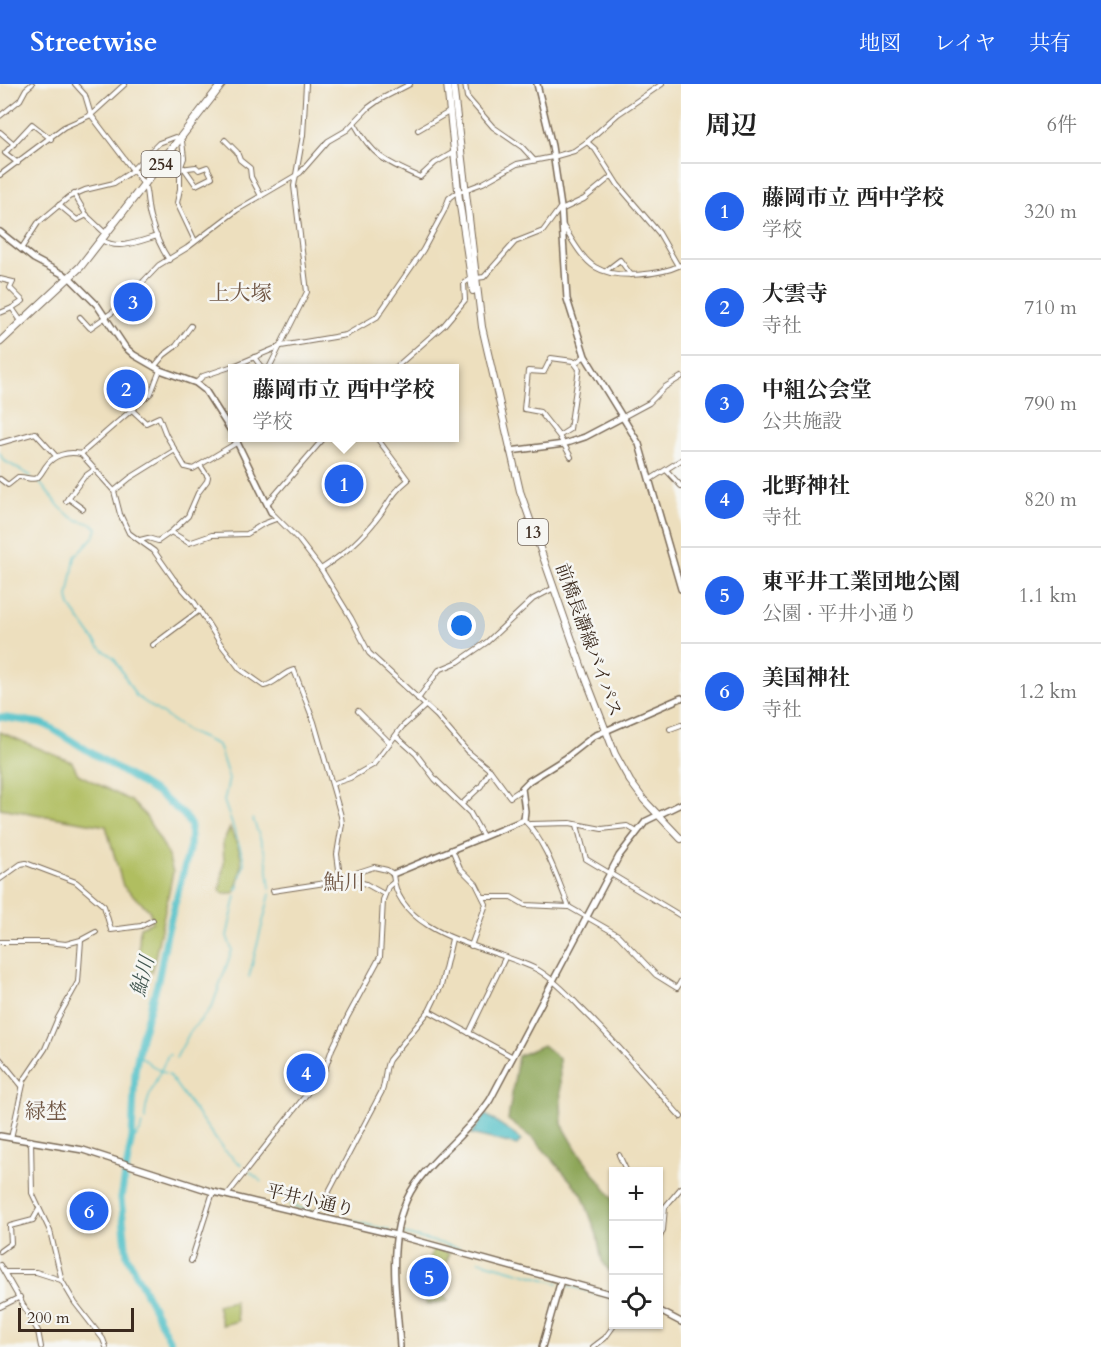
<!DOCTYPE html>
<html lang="ja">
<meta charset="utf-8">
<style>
:root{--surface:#fff;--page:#f6f6f6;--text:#222;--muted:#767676;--line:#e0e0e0;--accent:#2563eb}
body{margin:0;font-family:Cardo,"Noto Serif JP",serif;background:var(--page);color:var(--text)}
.controls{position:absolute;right:18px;bottom:18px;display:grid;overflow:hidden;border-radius:0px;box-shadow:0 2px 4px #0004}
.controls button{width:54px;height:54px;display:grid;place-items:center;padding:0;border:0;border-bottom:2px solid var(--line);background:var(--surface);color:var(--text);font:30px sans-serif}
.scale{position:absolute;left:18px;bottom:15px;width:116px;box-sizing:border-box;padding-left:6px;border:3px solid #3b2a1e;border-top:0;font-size:16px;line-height:21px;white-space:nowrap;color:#3b2a1e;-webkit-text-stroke:4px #f6f6f2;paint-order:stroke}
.you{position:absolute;left:462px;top:542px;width:21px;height:21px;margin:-15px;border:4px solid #fff;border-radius:50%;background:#1a73e8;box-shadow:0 0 0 9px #1a73e833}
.badge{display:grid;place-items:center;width:39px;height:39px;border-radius:50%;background:var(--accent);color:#fff;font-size:20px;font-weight:700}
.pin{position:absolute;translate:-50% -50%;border:3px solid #fff;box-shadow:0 2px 6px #0006}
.popup{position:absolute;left:228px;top:280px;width:231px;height:78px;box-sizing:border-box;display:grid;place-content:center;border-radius:0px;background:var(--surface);filter:drop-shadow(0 2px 4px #0005);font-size:20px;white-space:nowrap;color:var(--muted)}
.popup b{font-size:22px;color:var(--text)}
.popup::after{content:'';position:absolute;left:50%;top:100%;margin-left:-12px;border:12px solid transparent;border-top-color:var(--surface)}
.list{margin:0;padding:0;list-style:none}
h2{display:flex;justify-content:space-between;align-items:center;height:78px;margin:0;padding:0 24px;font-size:26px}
h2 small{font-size:20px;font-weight:400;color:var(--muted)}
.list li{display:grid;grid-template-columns:39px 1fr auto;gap:18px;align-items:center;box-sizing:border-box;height:96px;padding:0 24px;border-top:2px solid var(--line)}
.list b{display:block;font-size:22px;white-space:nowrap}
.list p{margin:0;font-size:20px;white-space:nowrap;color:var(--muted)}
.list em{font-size:20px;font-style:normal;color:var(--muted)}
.icon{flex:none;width:33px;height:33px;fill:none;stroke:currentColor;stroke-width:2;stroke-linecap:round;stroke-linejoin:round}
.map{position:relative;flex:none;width:681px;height:1263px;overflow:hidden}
header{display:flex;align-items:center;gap:36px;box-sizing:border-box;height:84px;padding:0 30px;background:var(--accent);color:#fff}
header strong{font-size:28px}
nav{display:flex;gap:33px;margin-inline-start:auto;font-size:21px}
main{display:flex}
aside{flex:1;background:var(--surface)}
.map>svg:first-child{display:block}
</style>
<header>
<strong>Streetwise</strong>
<nav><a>地図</a><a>レイヤ</a><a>共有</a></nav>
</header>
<main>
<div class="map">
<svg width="681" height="1263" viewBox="0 0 681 1263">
<rect width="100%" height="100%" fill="#f6f6f2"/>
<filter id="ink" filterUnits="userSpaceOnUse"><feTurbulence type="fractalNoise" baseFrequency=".0167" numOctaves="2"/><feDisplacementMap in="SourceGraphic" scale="12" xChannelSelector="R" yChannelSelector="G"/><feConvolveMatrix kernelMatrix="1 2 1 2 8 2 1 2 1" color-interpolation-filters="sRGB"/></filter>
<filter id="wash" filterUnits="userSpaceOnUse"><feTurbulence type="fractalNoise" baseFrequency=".008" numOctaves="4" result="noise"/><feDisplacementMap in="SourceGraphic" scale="24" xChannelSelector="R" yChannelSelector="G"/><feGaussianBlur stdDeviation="1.35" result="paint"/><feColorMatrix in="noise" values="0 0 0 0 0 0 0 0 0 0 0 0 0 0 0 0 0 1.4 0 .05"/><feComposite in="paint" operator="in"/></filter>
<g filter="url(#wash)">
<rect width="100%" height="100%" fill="#eddfbe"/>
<g fill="#b0be60" stroke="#76743f" stroke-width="1.5">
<path d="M 0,648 L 72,678 L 78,690 L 131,717 L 145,731 L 163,761 L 169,775 L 173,788 L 152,888 L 142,885 L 139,861 L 140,843 L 153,838 L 149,826 L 123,802 L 106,742 L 0,724 Z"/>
<path d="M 230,744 C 243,772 246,779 234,809 L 222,809 L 220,806 L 224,779 L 223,758 Z"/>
<path d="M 434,1165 L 449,1169 L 440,1204 L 448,1217 L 427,1220 L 424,1214 L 418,1213 L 421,1202 L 414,1197 L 419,1186 L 433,1188 L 437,1181 L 428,1176 Z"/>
<path d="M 234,1217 L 238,1237 L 222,1241 L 217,1221 Z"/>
</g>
<path fill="#8ca556" stroke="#64683a" stroke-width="1.5" d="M 543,961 L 559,974 L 562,1040 L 577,1066 L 613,1115 L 613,1192 L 602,1177 L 597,1151 L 582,1110 L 536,1057 L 508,1036 L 518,972 Z"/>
<path fill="#53c1c8" stroke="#477673" stroke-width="1.5" d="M 486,1031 L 510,1047 L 521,1056 L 517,1061 L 471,1050 Z"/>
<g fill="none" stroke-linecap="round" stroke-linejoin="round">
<g stroke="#53c1c8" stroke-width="1.5">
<path d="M 0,369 L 3,376 L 31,392"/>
<path d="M 38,397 C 50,410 59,426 75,435 C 83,439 91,437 97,444 L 95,451 L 75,473 L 68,513 L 70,522 L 99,563 L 114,574 L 136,612 L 189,648 L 218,661 L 229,695 L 224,717 L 243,772 L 244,779 L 237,807"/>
<path d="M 253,735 L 266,771 L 270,804"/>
<path d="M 249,893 L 270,810"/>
<path d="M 139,971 L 155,984 L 165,989"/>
<path d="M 176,974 L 190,948 L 212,923 L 232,866 L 227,852 L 236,812"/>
<path d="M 168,990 L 223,1065 L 241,1081"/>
<path d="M 145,1036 C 144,1014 160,990 168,971 L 170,971"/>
<path d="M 131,1059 L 140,1048 L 142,1040"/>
<path d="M 250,1088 L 262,1098"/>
<path d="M 289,1121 L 314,1128"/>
<path d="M 320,1129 L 389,1146"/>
<path d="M 404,1150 L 459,1164"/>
<path d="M 479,1177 L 558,1199"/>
<path d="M 562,1200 L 614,1214"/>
</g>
<path stroke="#53c1c8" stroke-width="7" d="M 0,633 L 41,639 L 48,642 L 160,711 L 184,731 L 191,742 L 190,762 L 167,850 L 158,897 L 141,954 L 135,987 L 132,1053 L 121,1114 L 127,1172 L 173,1263"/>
</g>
</g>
<g filter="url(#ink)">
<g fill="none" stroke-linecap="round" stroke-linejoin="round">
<defs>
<g id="minor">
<path d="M 75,0 L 85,11 L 91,31 L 145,102 C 148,113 147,125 151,136 C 155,150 161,164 169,176"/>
<path d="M 465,0 L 467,13 L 493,43 L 522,63 L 534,76"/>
<path d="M 0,32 L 20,16 L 26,5 L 32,0"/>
<path d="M 354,39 C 373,73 386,78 420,93 L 435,79 L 454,68"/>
<path d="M 418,46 L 449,28"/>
<path d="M 0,48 L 14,60"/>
<path d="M 225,56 L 237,68 L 240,76 L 250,84 L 251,93 L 261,112"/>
<path d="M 587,58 L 595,65 L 618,101 L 659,149 L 678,182"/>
<path d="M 18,79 L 5,69 L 32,40 L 51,55"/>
<path d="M 133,85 L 159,59 L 175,53 L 182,57 L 184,74 L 180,85 L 180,105 L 177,119 L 195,157"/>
<path d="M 180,85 L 196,83 L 199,86 L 207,83 L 212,93 L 196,101 L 184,84"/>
<path d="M 0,91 L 64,43 L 91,31 L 125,0"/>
<path d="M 74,110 L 87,132 L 105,149"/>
<path d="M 59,121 L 77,136 L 87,131"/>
<path d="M 561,126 L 584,115 L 612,92"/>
<path d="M 563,142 C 572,155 581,174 595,183 C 616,196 660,191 681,181"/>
<path d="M 102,156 C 118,167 140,157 157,152"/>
<path d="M 21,165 L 38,139 L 69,113 L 85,106 L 114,99 L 134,86"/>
<path d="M 607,186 L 620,176 L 631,191"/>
<path d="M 0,195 L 13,198 L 10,204 L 23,217 L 12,224"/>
<path d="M 0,229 L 12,224 L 21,237"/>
<path d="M 80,233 L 90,244 L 117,225 L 159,181 L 187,164 L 237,126 L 300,89 L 328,57 L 347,46 L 368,24 L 379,16 L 410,0"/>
<path d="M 254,273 L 262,284"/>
<path d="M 575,279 L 585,272"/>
<path d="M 154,283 L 164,271 L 176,262 L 191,242"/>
<path d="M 269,284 L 307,208 L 294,102 L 303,51 L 306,0"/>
<path d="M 395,284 L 444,241 L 465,216 L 464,199 L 470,195 L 484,193 L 515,158 L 543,147 L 560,124"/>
<path d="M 196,299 L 203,292 L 236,281 L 281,262 L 346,251 L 377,233 L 423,166 L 444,127 L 449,114 L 454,110 L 483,99 L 517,80 L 553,73 L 574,67 L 587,58 L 618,30 L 662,0"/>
<path d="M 132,326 L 146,339 L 159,333 L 166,351 L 175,366"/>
<path d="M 623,333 L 649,319 L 665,303 L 681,293"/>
<path d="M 559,352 L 570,345 L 579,285 L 573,277 L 551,274 L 544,288 L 528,287 L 524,325 L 540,328 L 559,352 L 571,373"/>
<path d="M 0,359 L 35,349 L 56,372"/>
<path d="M 81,370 L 151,309 L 160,286"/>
<path d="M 667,387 L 681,402"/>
<path d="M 0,395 L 8,401 L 18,393 C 25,392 31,397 37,394 C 41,391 43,386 46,382 C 53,371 68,367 81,370 L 114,407 L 120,430 L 129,449 L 154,467 L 173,494 L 195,519 L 220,559 L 240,585 L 264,602 C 276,600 283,588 294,586 L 314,638 L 341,732 L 342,740 L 337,770 L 340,793 L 366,800 L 384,810"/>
<path d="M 651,395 L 681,376"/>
<path d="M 114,407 L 130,394 L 175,366 L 185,383 L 193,385 L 238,358"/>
<path d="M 68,414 L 83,425"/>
<path d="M 66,417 L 84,393 L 94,386"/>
<path d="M 267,420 L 324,354"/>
<path d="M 271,428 L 298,455 L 321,485 L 351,534 L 369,569 L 437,632 L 467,667 L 490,686 L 510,713 L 522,705"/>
<path d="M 171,448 L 188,432 L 198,409 L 207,397 L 208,393 L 200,381"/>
<path d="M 140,456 L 148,454 L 158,457 L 171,448 L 189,459 L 212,451 L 247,450 L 263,440 L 276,435"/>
<path d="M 321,485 C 345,469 362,455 379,432 C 390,417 393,408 408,396 L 377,354"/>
<path d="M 153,561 L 200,526"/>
<path d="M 418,615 L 439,586 L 458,578 L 487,558 L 533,515 L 554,504"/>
<path d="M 358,627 L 390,659"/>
<path d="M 670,645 L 681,641"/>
<path d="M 396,652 L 416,670 L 435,695 L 470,729 L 483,752"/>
<path d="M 332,700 L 350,694 L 373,681 L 402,643 L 425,622"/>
<path d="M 462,720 L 481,702 L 490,686"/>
<path d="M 524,736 C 546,758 557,794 569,823"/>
<path d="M 530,740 L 570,739 L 602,745 L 627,742 L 637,748"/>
<path d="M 577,741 L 586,775 L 681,832"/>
<path d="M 452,765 L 460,784 L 476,800 L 486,820 L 471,862"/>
<path d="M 0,795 L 21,780 L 26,779 L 76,798 L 104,822 L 111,846 L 141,842 L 153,836"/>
<path d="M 273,807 L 325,799 L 374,783 L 387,786 L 393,790 C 398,854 495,863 538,886 C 553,895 567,909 579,922 C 615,957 648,996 681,1033"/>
<path d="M 483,813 L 511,813 L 525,821 L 569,823 L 618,851 L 656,891 L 677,904 L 681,897"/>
<path d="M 0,858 L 48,858 L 66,860 L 81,856 L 96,848"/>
<path d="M 429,927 L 513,973"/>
<path d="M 469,949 L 505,874"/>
<path d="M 0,975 L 22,1002"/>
<path d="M 11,1054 L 24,996 L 45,965 L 58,934 L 78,898 L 81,856"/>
<path d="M 31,1056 L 32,1109 L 50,1147 L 62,1197 L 75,1219 L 103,1255 L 106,1263"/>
<path d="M 619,1071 L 627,1088"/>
<path d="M 227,1111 L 324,988 L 332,965 L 348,932 L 380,873 L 383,816 L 388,803 L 394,798"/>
<path d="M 316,1132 L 382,1007 C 386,996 384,986 389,976 L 429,927 L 441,902 L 452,855"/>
<path d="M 658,1157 L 663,1146 L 665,1123 L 681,1104"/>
<path d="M 0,1167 L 11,1159 L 10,1142 L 33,1136 L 39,1125"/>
<path d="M 191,1177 L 213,1108"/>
<path d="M 0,1181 L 38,1247 L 41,1263"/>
<path d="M 5,1188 L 36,1188 L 61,1196"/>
<path d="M 0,1223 L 20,1213"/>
<path d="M 593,1263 L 605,1254 L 615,1240"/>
</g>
<g id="tertiary">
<path d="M 537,0 L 552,62 L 561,123 L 567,215 L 585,272 L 639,360 L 681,505"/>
<path d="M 0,148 L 34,175 L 70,194 L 97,221 L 125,263 L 134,271 L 160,286 L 196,299 L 205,306 L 233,350"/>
<path d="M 235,354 L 271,428"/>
<path d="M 510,367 L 564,360 L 585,353 L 623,333"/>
<path d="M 393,790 L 524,736 L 525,727 L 522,704 L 529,697 L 566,674 L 594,652 L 681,614"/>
<path d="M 0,1052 L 83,1066 L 213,1108 L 396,1151 L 614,1211"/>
<path d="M 658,1226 L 681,1238"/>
<path d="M 400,1263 C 397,1208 382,1141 420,1094 C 442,1066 470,1046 490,1016 L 619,772 L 646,737 L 681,720"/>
<path d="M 542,1263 L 561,1196"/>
</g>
<g id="primary">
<path d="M 447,0 L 459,115 L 473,207"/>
<path d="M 453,0 L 482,243 L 520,407 L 584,590 L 615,670 L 630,697 L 644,716 L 681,755"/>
</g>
<path id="trunk" d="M 0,258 L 80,183 L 222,0"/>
</defs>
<use href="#minor" stroke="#796956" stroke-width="6"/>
<use href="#tertiary" stroke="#796956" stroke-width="8"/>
<use href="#primary" stroke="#796956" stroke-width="8"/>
<use href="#trunk" stroke="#796956" stroke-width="9"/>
<use href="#minor" stroke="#fff" stroke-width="4"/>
<use href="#tertiary" stroke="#fff" stroke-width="5"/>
<use href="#primary" stroke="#fff" stroke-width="6"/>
<use href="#trunk" stroke="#fff" stroke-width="7"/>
</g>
</g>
<g text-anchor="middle" stroke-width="5" stroke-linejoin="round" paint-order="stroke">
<g fill="#f6f6f2" stroke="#73675e" stroke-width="1.5">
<rect x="141.5" y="67" width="39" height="26" rx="4.5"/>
<rect x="518" y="435" width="30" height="26" rx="4.5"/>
</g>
<g font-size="16" font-weight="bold" fill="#3b2a1e">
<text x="161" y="86">254</text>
<text x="533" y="454">13</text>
</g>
<g font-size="18" fill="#3b2a1e" stroke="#f6f6f2">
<text transform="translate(589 556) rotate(70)" y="6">前橋長瀞線バイパス</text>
<text transform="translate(310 1116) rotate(13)" y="6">平井小通り</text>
</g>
<g font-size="20" font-style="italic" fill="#425751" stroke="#f6f6f2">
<text transform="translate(142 892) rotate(-75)" y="7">鮎川</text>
</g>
<g font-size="21" fill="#715846" stroke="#f6f6f2">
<text x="240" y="216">上大塚</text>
<text x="344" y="805">鮎川</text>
<text x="46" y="1034">緑埜</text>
</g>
</g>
</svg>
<div class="controls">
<button>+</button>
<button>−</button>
<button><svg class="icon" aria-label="locate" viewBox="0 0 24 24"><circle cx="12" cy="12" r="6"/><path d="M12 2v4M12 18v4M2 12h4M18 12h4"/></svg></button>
</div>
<div class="scale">200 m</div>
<div class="you"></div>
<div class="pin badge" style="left:344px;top:400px">1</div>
<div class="popup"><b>藤岡市立 西中学校</b>学校</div>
<div class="pin badge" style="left:126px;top:305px">2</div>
<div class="pin badge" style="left:133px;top:218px">3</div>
<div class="pin badge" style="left:306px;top:989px">4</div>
<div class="pin badge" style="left:429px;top:1193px">5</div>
<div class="pin badge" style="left:89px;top:1127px">6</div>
</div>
<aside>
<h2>周辺<small>6件</small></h2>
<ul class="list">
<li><span class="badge">1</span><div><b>藤岡市立 西中学校</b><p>学校</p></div><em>320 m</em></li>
<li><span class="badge">2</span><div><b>大雲寺</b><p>寺社</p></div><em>710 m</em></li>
<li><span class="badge">3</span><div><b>中組公会堂</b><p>公共施設</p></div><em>790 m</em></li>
<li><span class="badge">4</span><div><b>北野神社</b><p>寺社</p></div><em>820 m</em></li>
<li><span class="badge">5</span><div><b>東平井工業団地公園</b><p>公園 · 平井小通り</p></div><em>1.1 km</em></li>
<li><span class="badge">6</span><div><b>美国神社</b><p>寺社</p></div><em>1.2 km</em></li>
</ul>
</aside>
</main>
